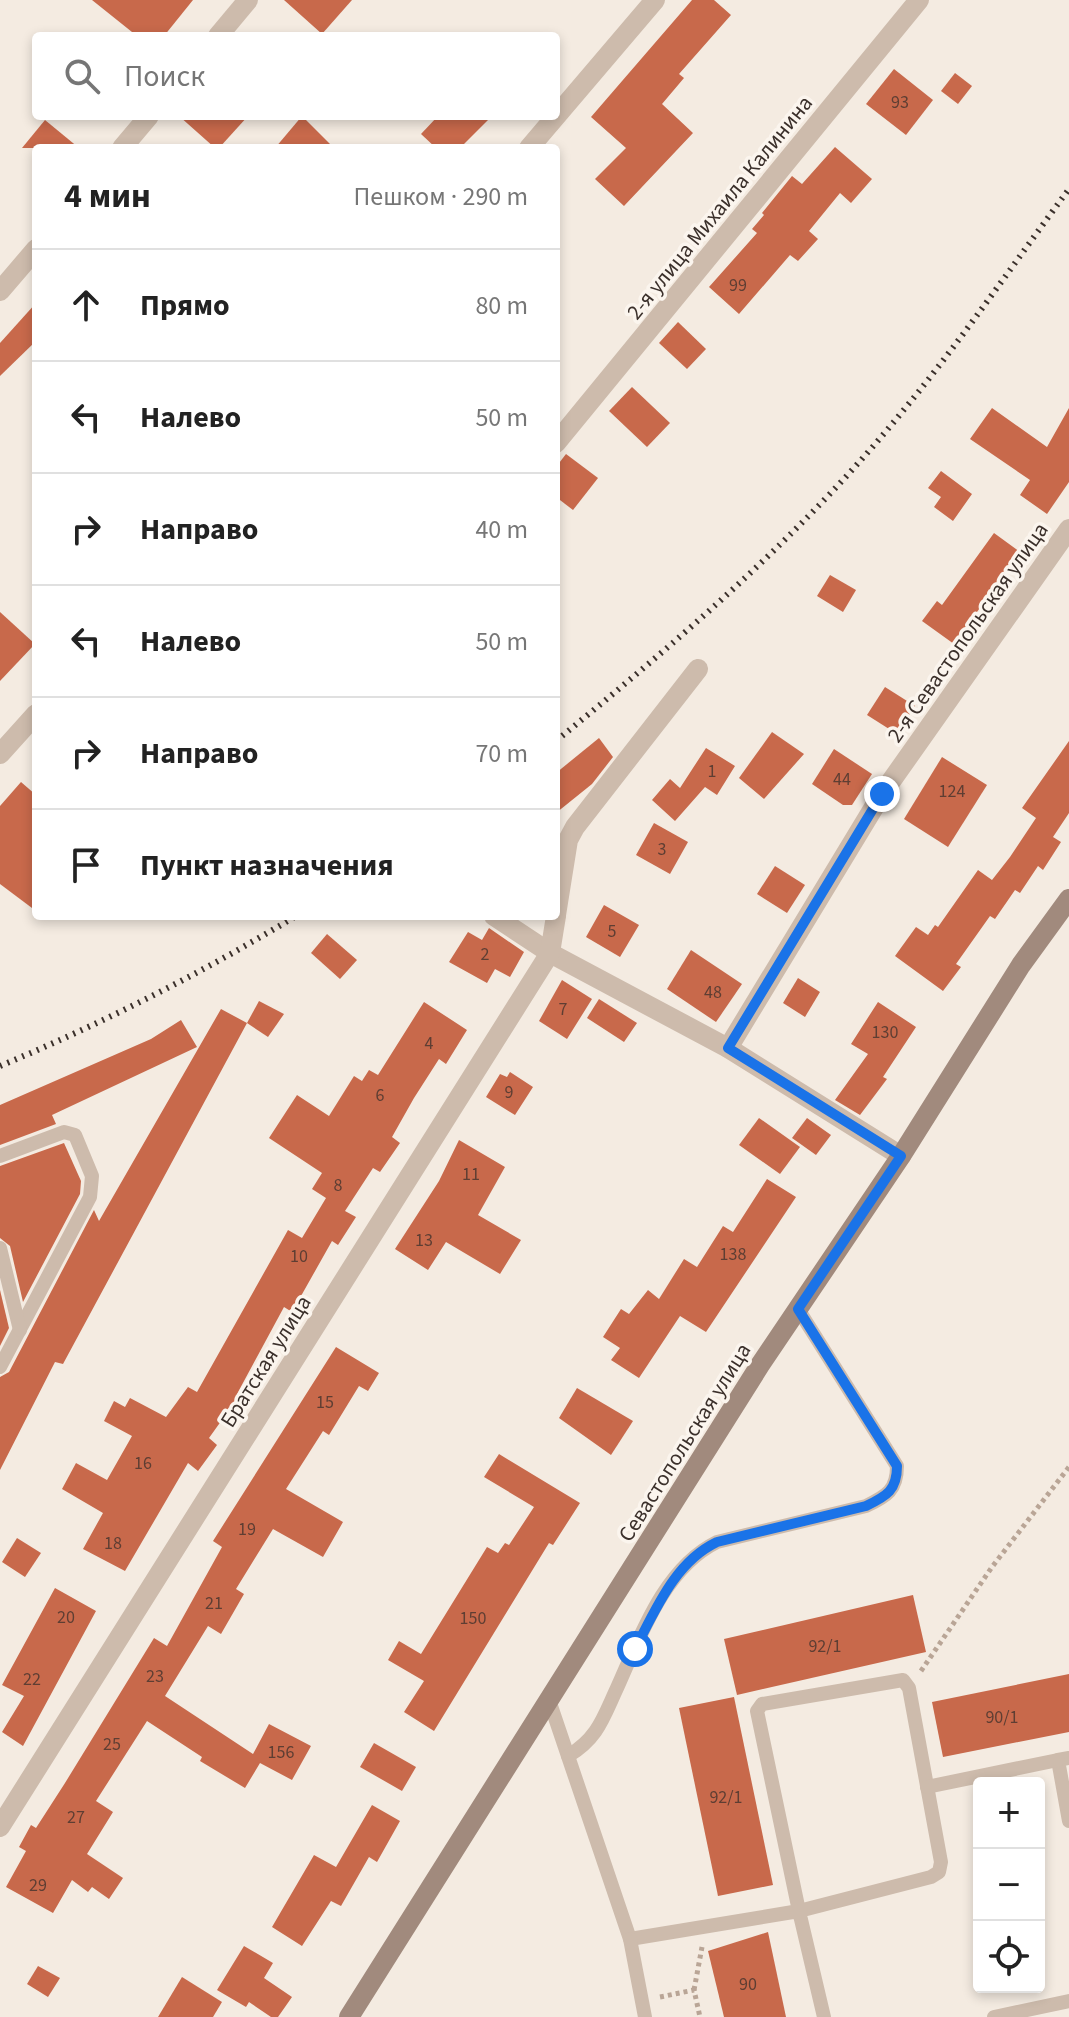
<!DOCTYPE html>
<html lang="ru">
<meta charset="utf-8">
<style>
:root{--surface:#fff;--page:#f6f6f6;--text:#222;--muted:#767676;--line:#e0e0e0}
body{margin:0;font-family:"Source Sans 3",sans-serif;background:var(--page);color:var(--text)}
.controls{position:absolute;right:24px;bottom:24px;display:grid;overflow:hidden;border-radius:8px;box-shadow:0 4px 12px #0003}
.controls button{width:72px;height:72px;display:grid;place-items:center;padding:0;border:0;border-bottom:2px solid var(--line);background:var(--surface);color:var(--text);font:40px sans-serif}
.stop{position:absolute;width:24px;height:24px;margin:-18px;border:6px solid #1a73e8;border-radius:50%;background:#fff}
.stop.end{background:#1a73e8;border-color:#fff;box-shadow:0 2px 8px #0008}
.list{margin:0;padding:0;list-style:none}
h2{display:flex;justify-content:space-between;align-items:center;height:104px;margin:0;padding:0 32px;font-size:34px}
h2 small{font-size:26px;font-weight:400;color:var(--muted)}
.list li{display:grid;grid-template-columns:52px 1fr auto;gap:24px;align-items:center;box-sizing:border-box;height:112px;padding:0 32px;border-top:2px solid var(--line)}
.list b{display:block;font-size:30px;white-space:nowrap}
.list em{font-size:26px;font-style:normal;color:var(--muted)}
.icon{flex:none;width:44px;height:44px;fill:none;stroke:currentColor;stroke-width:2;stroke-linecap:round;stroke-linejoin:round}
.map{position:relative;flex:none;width:1069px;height:2017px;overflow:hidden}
.search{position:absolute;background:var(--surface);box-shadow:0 4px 12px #0003;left:32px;top:32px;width:528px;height:88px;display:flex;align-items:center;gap:20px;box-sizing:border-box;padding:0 28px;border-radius:8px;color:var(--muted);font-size:30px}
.panel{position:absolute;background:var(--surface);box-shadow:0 4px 12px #0003;left:32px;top:144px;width:528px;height:776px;border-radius:8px}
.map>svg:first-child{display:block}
</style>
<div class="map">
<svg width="1069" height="2017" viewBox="0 0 1069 2017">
<rect width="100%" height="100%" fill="#f4ebe1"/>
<g fill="#c8694b">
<path d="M 92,0 L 193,0 L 164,36 L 137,36 Z"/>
<path d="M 284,0 L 352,0 L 322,34 Z"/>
<path d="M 692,0 L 714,0 L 731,15 L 679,74 L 684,78 L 662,104 L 693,133 L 624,206 L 595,179 L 626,148 L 591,117 Z"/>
<path d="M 894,69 L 933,100 L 906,135 L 866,104 Z"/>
<path d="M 955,73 L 972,86 L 958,104 L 941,91 Z"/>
<path d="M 179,116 L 248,116 L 219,148 L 215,148 Z"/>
<path d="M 302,116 L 334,148 L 275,148 Z"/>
<path d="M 438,116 L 492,116 L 460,148 L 436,148 L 421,134 Z"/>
<path d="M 45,120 L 79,148 L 22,148 Z"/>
<path d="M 835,147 L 872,179 L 851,203 L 840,193 L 809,231 L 818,239 L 798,261 L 790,255 L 739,314 L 709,287 L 757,233 L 752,229 L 764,215 L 762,213 L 792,176 L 802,184 Z"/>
<path d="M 36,303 L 36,341 L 0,376 L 0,343 Z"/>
<path d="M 678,322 L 706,349 L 687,369 L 659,343 Z"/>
<path d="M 632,387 L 670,423 L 647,447 L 609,411 Z"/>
<path d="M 992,408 L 1047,447 L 1069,408 L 1069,482 L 1047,514 L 1020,495 L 1030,480 L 970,439 Z"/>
<path d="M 566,454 L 598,478 L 573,510 L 556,497 L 556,467 Z"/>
<path d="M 941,471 L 972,494 L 953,521 L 934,507 L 941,497 L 928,488 Z"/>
<path d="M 994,533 L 1020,552 L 954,644 L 922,621 L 937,601 L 942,605 Z"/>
<path d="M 830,575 L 856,590 L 843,612 L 817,596 Z"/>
<path d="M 0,612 L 35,644 L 0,681 Z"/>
<path d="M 885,687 L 915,706 L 897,734 L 867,715 Z"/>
<path d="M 772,732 L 804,754 L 764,799 L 739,778 Z"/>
<path d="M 599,738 L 613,757 L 592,784 L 556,813 L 556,773 Z"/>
<path d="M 1069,741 L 1069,813 L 1053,837 L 1061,842 L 1043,870 L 1038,866 L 1020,893 L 1015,890 L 995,919 L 990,916 L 956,964 L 961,967 L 943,991 L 895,956 L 916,927 L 928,935 L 935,925 L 938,927 L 978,870 L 992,880 L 1010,857 L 1036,818 L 1022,808 Z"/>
<path d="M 706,748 L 735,766 L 717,795 L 705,787 L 675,821 L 652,800 L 670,779 L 680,788 Z"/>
<path d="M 834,749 L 872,774 L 852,805 L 843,805 L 812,784 Z"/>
<path d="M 942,757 L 987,785 L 948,847 L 904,819 Z"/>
<path d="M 21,782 L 36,795 L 36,911 L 0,884 L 0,806 Z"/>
<path d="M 654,823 L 688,842 L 670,874 L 636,855 Z"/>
<path d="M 775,866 L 805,885 L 787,913 L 757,894 Z"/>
<path d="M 604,905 L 639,925 L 620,957 L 586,937 Z"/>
<path d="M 489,928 L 524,952 L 510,977 L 495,969 L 487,983 L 449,962 L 468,932 L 482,940 Z"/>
<path d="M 327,934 L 357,960 L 340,979 L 311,953 Z"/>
<path d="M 691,950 L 742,984 L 716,1022 L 667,989 Z"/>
<path d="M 798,978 L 820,992 L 805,1017 L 783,1003 Z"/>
<path d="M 562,980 L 592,999 L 567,1039 L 539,1021 Z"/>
<path d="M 599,999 L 637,1023 L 624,1042 L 587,1018 Z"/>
<path d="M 259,1001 L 284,1014 L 268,1037 L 247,1023 Z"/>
<path d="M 424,1002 L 467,1030 L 446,1064 L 439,1059 L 414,1098 L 392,1137 L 400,1143 L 380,1172 L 373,1168 L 345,1211 L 356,1217 L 338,1245 L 332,1241 L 292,1312 L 284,1307 L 237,1394 L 239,1396 L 209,1438 L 217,1445 L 198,1471 L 188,1463 L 125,1571 L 83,1549 L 103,1513 L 62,1489 L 76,1463 L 107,1480 L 132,1436 L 104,1421 L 114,1401 L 125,1407 L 130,1398 L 166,1417 L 188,1387 L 197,1392 L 288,1230 L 302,1238 L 326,1198 L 312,1189 L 322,1173 L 269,1138 L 297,1095 L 329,1116 L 354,1076 L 362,1081 L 369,1070 L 378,1075 Z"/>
<path d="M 878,1002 L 916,1027 L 883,1077 L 887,1079 L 860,1115 L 835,1100 L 868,1054 L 851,1044 Z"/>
<path d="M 221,1009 L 247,1023 L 63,1364 L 55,1362 L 0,1470 L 0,1377 L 9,1372 L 94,1210 L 99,1221 Z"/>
<path d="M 181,1020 L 197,1047 L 52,1115 L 56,1124 L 0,1145 L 0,1105 L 151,1039 Z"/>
<path d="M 510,1072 L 533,1087 L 515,1115 L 486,1097 L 500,1074 L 507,1077 Z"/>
<path d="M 759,1118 L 800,1147 L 780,1174 L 739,1145 Z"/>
<path d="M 807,1118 L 831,1135 L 816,1155 L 792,1138 Z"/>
<path d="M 459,1140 L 505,1167 L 478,1215 L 521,1240 L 500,1274 L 446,1242 L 428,1270 L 395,1249 L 439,1181 Z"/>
<path d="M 64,1143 L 81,1181 L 80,1194 L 23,1302 L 10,1246 L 0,1238 L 0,1166 Z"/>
<path d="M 767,1179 L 796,1197 L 706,1332 L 680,1316 L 639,1378 L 611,1360 L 620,1348 L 603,1337 L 621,1309 L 629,1314 L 648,1290 L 659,1299 L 684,1259 L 697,1267 L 723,1226 L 733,1232 Z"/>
<path d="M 0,1290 L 9,1328 L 0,1346 Z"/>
<path d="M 336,1347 L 379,1373 L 368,1391 L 359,1386 L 329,1435 L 323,1431 L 286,1489 L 343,1522 L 323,1557 L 273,1529 L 236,1589 L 244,1594 L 221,1634 L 208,1626 L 165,1696 L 253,1754 L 269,1724 L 311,1746 L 292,1780 L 260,1763 L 245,1788 L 200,1761 L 202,1757 L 147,1721 L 96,1801 L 113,1812 L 87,1854 L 123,1878 L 109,1899 L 92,1887 L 88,1892 L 72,1880 L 53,1913 L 6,1887 L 26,1851 L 19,1847 L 31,1825 L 36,1828 L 65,1783 L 154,1638 L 167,1646 L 222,1547 L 213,1541 Z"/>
<path d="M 577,1388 L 633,1421 L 611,1455 L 559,1418 Z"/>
<path d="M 499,1454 L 580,1503 L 553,1545 L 549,1543 L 434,1731 L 404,1712 L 424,1681 L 388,1660 L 399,1641 L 421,1654 L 487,1547 L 498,1553 L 505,1543 L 509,1545 L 534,1507 L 484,1477 Z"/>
<path d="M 17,1538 L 41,1553 L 25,1577 L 2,1562 Z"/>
<path d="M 55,1588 L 96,1611 L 23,1746 L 2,1732 L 24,1696 L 2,1685 Z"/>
<path d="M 913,1595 L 926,1652 L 737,1695 L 724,1639 Z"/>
<path d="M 1069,1674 L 1069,1732 L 943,1757 L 932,1702 Z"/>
<path d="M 734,1697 L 773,1885 L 718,1896 L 679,1708 Z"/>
<path d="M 374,1743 L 416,1767 L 402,1791 L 360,1767 Z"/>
<path d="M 372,1805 L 400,1821 L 377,1862 L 369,1857 L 341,1906 L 331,1901 L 302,1946 L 272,1927 L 314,1855 L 336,1867 Z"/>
<path d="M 768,1932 L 786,2017 L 724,2017 L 708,1951 Z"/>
<path d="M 244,1946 L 273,1963 L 264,1978 L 292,1997 L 278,2017 L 271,2017 L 249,2002 L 246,2007 L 217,1990 Z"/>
<path d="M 38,1966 L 60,1978 L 48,1997 L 27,1984 Z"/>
<path d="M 182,1977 L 222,2002 L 213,2017 L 158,2017 Z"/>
</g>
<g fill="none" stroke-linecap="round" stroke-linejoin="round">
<g stroke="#b9a596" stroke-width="5" stroke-dasharray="4 4" stroke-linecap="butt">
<path d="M 921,1671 L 992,1567 L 1069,1467"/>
<path d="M 694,1990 L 702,1947"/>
<path d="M 660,1997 L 694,1990 L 700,2017"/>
</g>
<g stroke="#cdbbac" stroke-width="14">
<path d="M 0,1156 L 64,1132 L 75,1135 L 92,1176 L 90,1197 L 0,1367"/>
<path d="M 0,1248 L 20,1330"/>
<path d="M 550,1703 L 630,1939 L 799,1911 L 757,1711 L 762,1704 L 903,1680 L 909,1688 L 941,1862 L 939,1872 L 931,1877 L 799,1911 L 824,2017"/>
<path d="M 568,1756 C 598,1738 603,1718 617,1688 C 640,1637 664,1568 717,1542 L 866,1506 C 887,1496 897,1490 897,1466 L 798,1309"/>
<path d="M 1069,1758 L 1058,1760 L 1069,1821"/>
<path d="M 927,1787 L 1058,1760"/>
<path d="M 630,1939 L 645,2017"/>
<path d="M 994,2017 L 1069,2001"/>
</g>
<g stroke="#cdbbac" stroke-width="20">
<path d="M 218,36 L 248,0"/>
<path d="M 122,148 L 149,116"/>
<path d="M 529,148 L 655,0"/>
<path d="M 0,291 L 36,249"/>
<path d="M 556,443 L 919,0"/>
<path d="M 0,754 L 36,714"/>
<path d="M 556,915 L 568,840 L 575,827 L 698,669"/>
<path d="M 494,916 L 550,953 L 728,1048 L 901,1156"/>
<path d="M 728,1048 L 882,794 L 1069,529"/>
<path d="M 0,1827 L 550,953 L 556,916"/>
</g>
<path stroke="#a18a7d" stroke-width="20" d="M 349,2017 L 760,1365 L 901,1156 L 1021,965 L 1069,899"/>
<g stroke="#3b302b" stroke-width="6" stroke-dasharray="2 6" stroke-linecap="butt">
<path d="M 556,741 C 679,640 801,536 902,412 C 961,341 1014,263 1069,189"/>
<path d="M 0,1066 C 103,1023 200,974 296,916"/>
</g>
</g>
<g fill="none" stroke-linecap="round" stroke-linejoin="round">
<path stroke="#1a73e8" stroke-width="10" d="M 635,1649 C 656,1609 675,1562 717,1542 L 866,1506 C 887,1496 897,1490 897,1466 L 798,1309 L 901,1156 L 728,1048 L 882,794"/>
</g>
<g text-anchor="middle" stroke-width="7" stroke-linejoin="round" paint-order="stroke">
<g font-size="18" fill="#5e3e33">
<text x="900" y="108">93</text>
<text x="738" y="291">99</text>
<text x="712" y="777">1</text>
<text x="842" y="785">44</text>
<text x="952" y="797">124</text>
<text x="662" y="855">3</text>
<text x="612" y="937">5</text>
<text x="485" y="960">2</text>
<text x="713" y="998">48</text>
<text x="563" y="1015">7</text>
<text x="885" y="1038">130</text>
<text x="429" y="1049">4</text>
<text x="509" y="1098">9</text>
<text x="380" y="1101">6</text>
<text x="471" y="1180">11</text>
<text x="338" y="1191">8</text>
<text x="424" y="1246">13</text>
<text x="733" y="1260">138</text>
<text x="299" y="1262">10</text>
<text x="325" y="1408">15</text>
<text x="143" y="1469">16</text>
<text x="247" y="1535">19</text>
<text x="113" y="1549">18</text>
<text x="214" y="1609">21</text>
<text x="66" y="1623">20</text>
<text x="473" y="1624">150</text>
<text x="825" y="1652">92/1</text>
<text x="155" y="1682">23</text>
<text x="32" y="1685">22</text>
<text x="1002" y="1723">90/1</text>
<text x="112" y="1750">25</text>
<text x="281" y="1758">156</text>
<text x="726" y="1803">92/1</text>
<text x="76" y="1823">27</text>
<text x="38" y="1891">29</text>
<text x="748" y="1990">90</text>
</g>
<g font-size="22" fill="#3b302b" stroke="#fbf5ee">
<text transform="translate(719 207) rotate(-51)" y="8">2-я улица Михаила Калинина</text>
<text transform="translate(967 632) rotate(-55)" y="8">2-я Севастопольская улица</text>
<text transform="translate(265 1361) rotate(-58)" y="8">Братская улица</text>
<text transform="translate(684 1442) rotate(-58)" y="8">Севастопольская улица</text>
</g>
</g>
</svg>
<div class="controls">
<button>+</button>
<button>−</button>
<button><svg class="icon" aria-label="locate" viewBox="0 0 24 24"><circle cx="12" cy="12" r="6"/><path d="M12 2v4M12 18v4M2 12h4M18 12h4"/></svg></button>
</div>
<div class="stop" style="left:635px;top:1649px"></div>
<div class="stop end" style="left:882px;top:794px"></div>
<div class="search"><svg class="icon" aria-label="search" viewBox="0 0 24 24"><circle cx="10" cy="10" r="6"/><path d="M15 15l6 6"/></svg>Поиск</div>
<section class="panel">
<h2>4 мин<small>Пешком · 290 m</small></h2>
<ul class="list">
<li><svg class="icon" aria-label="ahead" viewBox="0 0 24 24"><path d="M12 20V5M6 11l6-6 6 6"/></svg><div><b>Прямо</b></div><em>80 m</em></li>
<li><svg class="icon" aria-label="left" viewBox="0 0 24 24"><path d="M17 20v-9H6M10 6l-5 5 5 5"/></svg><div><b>Налево</b></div><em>50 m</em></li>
<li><svg class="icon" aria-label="right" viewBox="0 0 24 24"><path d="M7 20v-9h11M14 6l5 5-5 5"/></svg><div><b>Направо</b></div><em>40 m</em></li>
<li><svg class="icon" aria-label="left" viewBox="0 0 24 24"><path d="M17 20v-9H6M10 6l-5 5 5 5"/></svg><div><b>Налево</b></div><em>50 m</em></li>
<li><svg class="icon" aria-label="right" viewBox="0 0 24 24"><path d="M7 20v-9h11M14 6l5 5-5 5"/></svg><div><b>Направо</b></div><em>70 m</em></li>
<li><svg class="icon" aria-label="arrive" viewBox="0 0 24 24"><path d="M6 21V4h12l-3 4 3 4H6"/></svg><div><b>Пункт назначения</b></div></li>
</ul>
</section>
</div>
